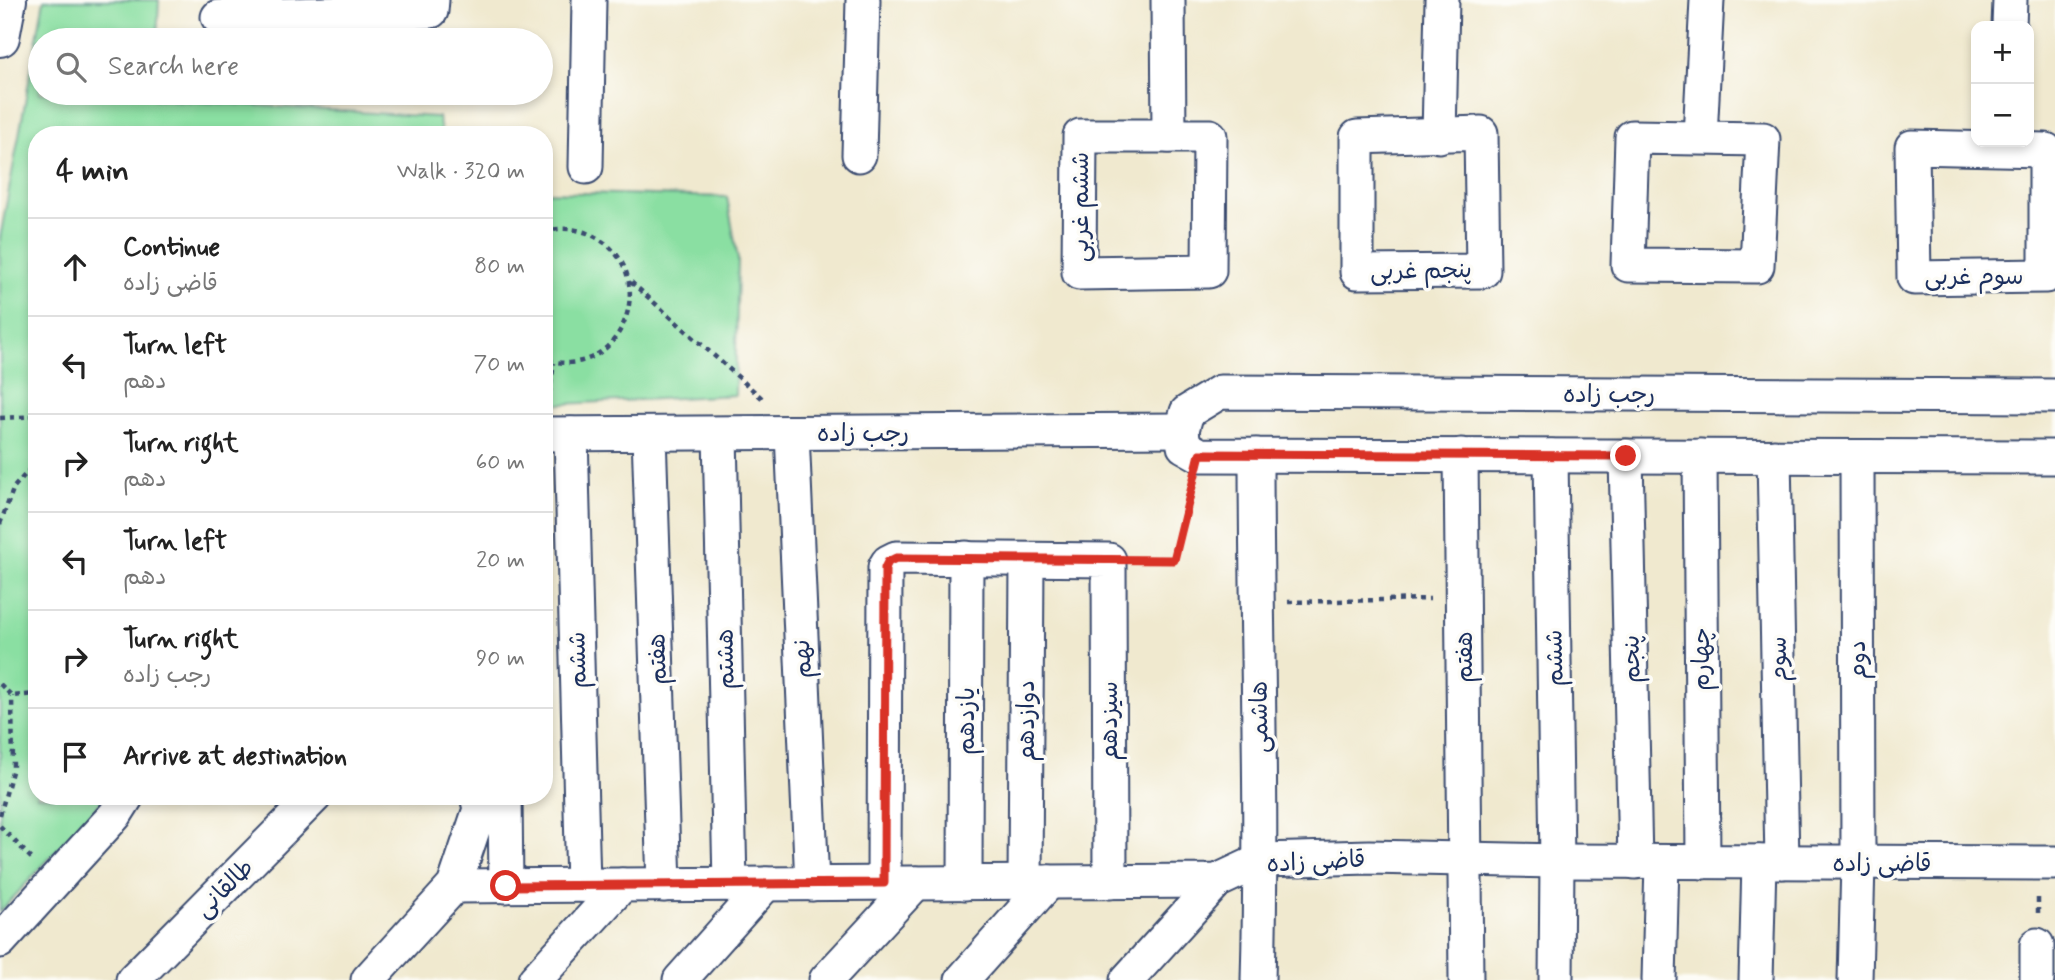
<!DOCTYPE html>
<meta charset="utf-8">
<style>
:root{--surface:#fff;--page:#f2f2f2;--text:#222;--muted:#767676;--line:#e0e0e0}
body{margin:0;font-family:Mynerve,"Playpen Sans Arabic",sans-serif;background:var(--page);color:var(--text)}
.controls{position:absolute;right:21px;top:21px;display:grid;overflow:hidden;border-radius:14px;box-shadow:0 4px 10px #0003}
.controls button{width:63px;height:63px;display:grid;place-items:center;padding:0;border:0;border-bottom:2px solid var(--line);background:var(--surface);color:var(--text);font:35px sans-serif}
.stop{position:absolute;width:21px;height:21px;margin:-16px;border:5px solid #d93025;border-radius:50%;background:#fff}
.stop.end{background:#d93025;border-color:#fff;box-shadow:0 2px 7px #0008}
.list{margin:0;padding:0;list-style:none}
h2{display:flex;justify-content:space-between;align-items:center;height:91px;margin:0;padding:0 28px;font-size:30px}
h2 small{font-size:23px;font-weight:400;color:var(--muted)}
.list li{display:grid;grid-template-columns:46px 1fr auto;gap:21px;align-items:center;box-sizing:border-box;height:98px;padding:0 28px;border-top:2px solid var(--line)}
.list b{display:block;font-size:26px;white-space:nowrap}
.list p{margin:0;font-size:23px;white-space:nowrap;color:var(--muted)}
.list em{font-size:23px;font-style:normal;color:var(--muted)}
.icon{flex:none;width:38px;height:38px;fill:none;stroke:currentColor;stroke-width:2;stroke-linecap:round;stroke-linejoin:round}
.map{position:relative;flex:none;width:2055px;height:980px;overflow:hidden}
.search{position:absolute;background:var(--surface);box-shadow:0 4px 10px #0003;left:28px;top:28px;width:525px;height:77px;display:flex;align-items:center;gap:18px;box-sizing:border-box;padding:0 24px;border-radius:38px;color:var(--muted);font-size:26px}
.panel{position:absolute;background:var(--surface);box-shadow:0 4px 10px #0003;left:28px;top:126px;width:525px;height:679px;border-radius:28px}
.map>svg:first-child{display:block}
</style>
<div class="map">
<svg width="2055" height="980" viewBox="0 0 2055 980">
<rect width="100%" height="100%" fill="#fdfcf7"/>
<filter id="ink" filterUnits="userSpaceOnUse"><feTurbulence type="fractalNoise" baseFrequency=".0143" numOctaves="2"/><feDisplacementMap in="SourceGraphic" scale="14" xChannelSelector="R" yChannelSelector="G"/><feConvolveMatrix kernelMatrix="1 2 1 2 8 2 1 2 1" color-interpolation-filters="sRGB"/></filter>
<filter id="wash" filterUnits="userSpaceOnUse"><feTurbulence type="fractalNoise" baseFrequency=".00686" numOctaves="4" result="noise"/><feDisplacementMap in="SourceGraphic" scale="28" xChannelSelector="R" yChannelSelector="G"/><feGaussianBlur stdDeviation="1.57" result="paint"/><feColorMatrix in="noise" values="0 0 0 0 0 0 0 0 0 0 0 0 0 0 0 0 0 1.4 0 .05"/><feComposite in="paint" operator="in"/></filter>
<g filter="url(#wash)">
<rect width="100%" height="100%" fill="#f0e9cf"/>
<g fill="#8adfa2" stroke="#528780" stroke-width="2">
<path d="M 44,0 L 159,0 L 157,40 L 40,40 L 40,93 L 154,93 L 154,99 L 438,117 L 442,135 L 37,135 L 37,796 L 106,797 L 0,912 L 0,238 Z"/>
<path d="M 544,192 L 727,197 L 738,259 L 735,395 L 544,405 Z"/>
</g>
</g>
<g filter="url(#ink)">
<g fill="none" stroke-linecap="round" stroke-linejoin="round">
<defs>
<g id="street">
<path d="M 1168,0 L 1169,136"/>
<path d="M 218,17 L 431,11 L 432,0"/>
<path d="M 2009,26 L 2010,0"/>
<path d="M 1481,133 L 1483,271 L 1357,272 L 1357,137 Z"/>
<path d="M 1080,136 L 1210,136 L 1209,271 L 1079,273 Z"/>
<path d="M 1439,136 L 1442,0"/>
<path d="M 1632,137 L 1763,139 L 1757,266 L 1628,265 Z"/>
<path d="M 1700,137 L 1707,0"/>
<path d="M 1912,147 L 2046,150 L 2046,276 L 1914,278 Z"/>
<path d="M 859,155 L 863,0"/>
<path d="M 586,167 L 589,0"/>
<path d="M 2055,396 L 1220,392 L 1187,412 L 1182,430 L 1184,446 L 1200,455 L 2055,457"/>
<path d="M 792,433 L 812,884"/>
<path d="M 544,434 L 1182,430"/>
<path d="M 571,434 L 583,885"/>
<path d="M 649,434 L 664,885"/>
<path d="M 720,434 L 730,884"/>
<path d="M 1256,455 C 1256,630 1263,805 1258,980"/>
<path d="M 1461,455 L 1466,980"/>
<path d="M 1551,456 L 1557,861 L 1556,980"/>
<path d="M 1626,456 L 1635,862"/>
<path d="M 1700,456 L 1703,862"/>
<path d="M 1774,456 L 1782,862"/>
<path d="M 505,796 L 506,886"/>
<path d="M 884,883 L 885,567 L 888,562 L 896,558 L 1109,560 L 1110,882"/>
<path d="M 965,883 L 966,558"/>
<path d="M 1025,883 L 1027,560"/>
<path d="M 454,886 L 1217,881 L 1262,860 L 1369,857 L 1557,861 L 2055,863"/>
<path d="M 0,941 L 115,815 L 127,796"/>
<path d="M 133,980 L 315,796"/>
<path d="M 368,980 L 454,886 L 480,809 L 477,796"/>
<path d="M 535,980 L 622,885"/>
<path d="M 680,980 L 766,884"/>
<path d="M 826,980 L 916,883"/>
<path d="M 962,980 L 1049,882"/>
<path d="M 1127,980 L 1217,881"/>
<path d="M 1659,980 L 1662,862"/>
<path d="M 1756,980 L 1759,862"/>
<path d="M 1855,980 L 1858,863 L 1857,457"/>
<path d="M 2037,980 L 2037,945"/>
</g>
<path id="highway" d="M 0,37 L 7,0"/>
</defs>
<use href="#street" stroke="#3b4b6f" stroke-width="37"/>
<use href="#highway" stroke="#3b4b6f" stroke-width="42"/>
<g stroke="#3b4b6f" stroke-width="4.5" stroke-dasharray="5 5" stroke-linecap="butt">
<path d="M 544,232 C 557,227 574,228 587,233 C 668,266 623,386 544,359"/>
<path d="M 631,282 L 763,399"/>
<path d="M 548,404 L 554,363"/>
<path d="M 0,418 L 37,416"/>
<path d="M 0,524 L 14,487 L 37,461"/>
<path d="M 1138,560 L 1174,560 L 1193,485"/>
<path d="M 1288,602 L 1430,599"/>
<path d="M 0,684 L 12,696 L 37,694"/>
<path d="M 0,815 L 13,768 L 12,696"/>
<path d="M 0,826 L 33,860"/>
<path d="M 2038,913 L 2038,894"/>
</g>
<use href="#street" stroke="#fff" stroke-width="33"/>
<use href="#highway" stroke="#fff" stroke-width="38"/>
</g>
</g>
<g fill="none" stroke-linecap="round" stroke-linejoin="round" filter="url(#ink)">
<path stroke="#d93025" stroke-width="9" d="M 506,886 L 884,883 L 885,568 L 888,562 L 896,558 L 1174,560 L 1200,454 L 1626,456"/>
</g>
<g text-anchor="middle" stroke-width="7" stroke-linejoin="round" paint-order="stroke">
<g font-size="24" fill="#1b2f5e" stroke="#fdfcf7">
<text transform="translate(1080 207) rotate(-90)" y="8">ششم غربی</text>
<text transform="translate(1421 270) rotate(-1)" y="8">پنجم غربی</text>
<text x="1974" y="284">سوم غربی</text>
<text x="1609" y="402">رجب زاده</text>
<text x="863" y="441">رجب زاده</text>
<text transform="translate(1464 657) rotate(-90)" y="8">هفتم</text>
<text transform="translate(1554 658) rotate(-91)" y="8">ششم</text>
<text transform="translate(657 659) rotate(-92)" y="8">هفتم</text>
<text transform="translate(725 659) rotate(-91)" y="8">هشتم</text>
<text transform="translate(802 659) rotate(-93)" y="8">نهم</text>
<text transform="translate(1631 659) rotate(-91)" y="8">پنجم</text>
<text transform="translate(1701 659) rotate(-90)" y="8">چهارم</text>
<text transform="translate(1778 659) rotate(-91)" y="8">سوم</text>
<text transform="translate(577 660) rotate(-91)" y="8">ششم</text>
<text transform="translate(1857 660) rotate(-90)" y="8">دوم</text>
<text transform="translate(1259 717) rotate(-91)" y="8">هاشمی</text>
<text transform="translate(966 721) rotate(-90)" y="8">یازدهم</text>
<text transform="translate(1026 721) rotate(-90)" y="8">دوازدهم</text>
<text transform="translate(1109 721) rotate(-90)" y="8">سیزدهم</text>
<text transform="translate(1316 861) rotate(-3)" y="8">قاضی زاده</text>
<text x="1882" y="871">قاضی زاده</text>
<text transform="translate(224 888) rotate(-45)" y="8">طالقانی</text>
</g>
</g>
</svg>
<div class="controls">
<button>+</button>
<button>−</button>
</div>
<div class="stop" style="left:506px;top:886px"></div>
<div class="stop end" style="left:1626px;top:456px"></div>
<div class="search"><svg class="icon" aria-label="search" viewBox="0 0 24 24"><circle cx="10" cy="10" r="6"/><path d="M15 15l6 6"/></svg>Search here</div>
<section class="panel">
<h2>4 min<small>Walk · 320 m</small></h2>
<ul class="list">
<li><svg class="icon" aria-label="ahead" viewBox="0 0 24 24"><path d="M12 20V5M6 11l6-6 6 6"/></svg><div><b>Continue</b><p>قاضی زاده</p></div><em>80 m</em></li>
<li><svg class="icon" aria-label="left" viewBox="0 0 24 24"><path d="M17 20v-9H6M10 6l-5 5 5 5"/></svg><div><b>Turn left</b><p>دهم</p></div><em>70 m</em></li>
<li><svg class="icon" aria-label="right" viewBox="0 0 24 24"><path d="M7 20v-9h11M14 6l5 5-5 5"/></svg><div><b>Turn right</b><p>دهم</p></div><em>60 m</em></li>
<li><svg class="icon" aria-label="left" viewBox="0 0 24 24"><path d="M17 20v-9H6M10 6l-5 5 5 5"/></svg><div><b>Turn left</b><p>دهم</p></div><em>20 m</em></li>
<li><svg class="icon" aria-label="right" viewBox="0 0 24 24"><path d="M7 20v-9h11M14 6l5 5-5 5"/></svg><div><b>Turn right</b><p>رجب زاده</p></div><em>90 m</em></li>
<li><svg class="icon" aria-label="arrive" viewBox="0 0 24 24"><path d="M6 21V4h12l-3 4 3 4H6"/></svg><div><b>Arrive at destination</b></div></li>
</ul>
</section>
</div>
